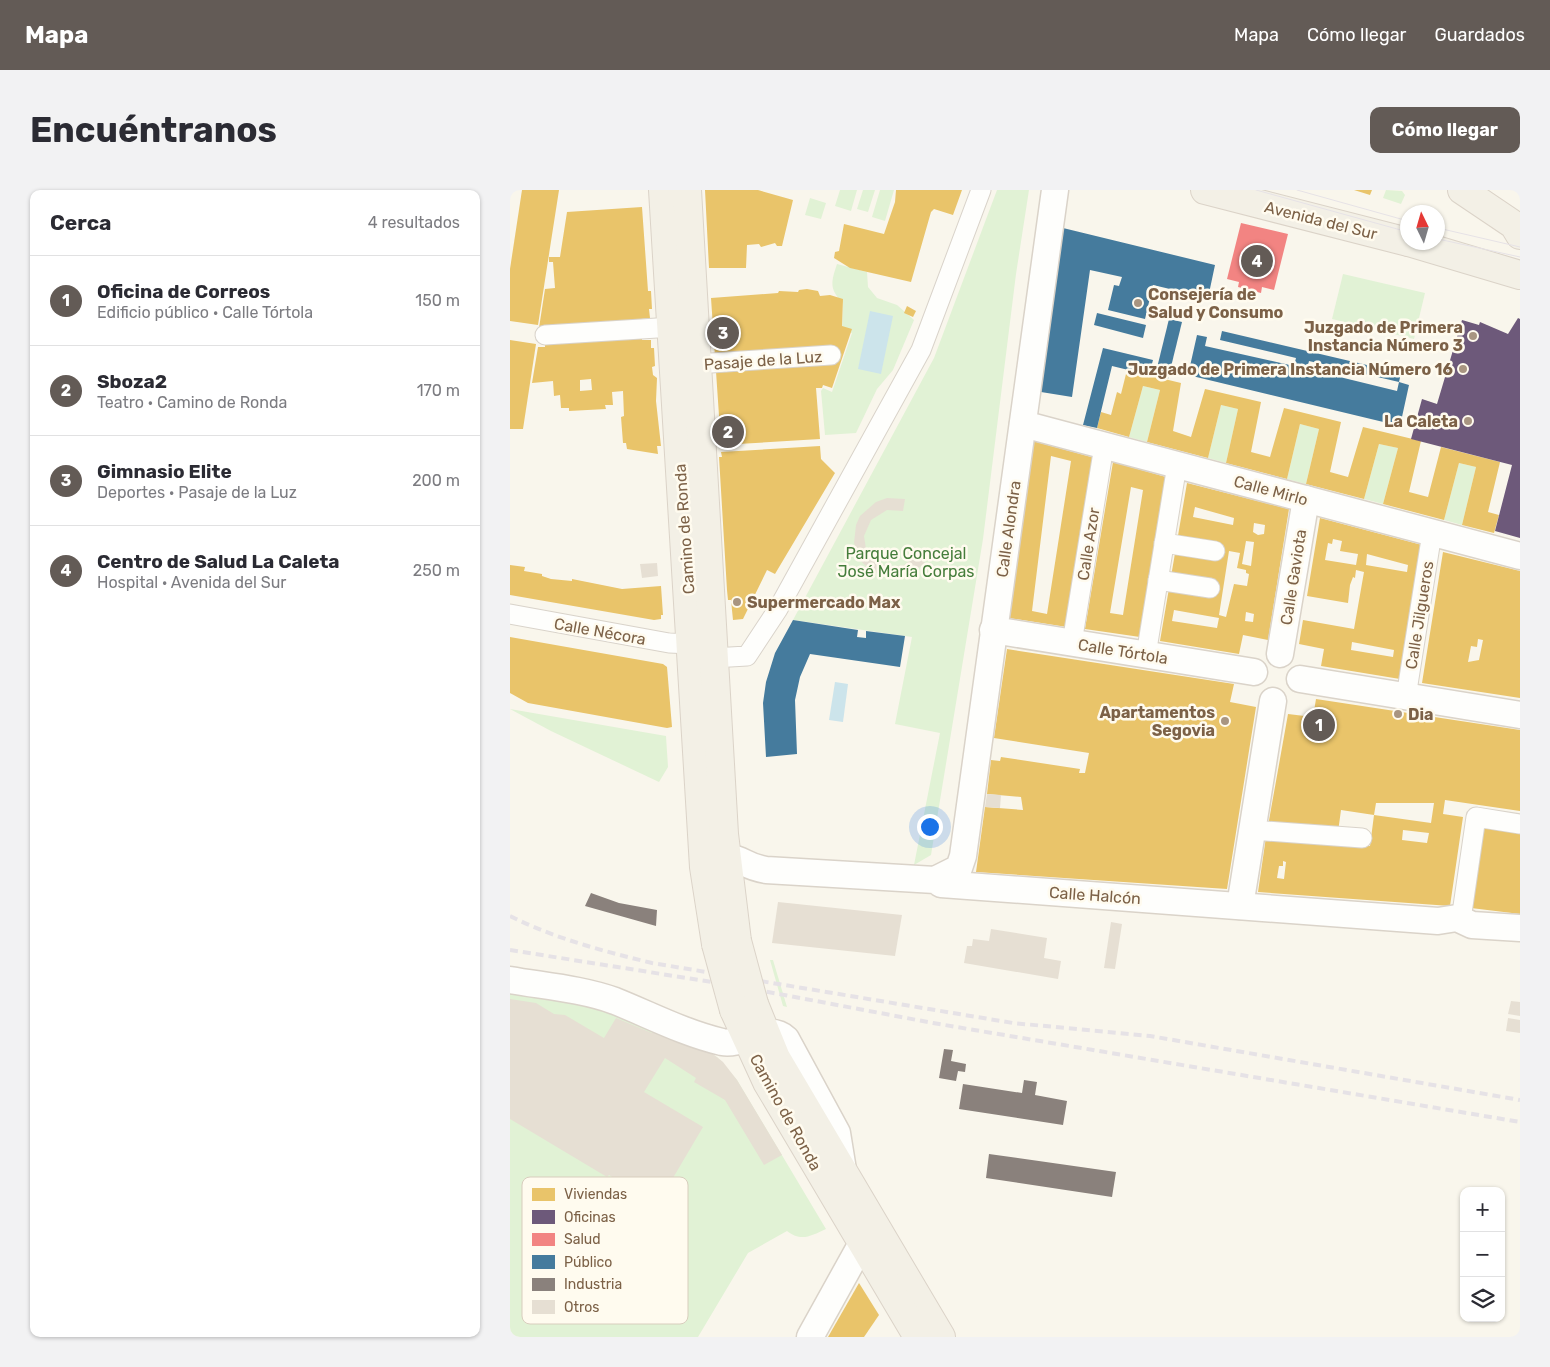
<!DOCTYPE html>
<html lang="es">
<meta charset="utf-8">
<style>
:root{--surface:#fff;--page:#f2f2f3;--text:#2b2b33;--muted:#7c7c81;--line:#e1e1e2;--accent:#635b56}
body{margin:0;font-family:Rubik,sans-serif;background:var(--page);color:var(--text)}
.controls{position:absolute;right:15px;bottom:15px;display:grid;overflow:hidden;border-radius:10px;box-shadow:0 1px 4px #0004}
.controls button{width:45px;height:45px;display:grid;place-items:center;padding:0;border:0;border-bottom:1px solid var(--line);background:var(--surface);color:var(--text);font:25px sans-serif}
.compass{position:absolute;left:890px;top:15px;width:45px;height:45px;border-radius:50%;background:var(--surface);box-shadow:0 1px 4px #0004;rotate:355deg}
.you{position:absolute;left:419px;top:636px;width:18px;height:18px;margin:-12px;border:4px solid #fff;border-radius:50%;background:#1a73e8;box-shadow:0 0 0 8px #1a73e833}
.badge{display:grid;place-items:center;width:32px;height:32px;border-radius:50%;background:var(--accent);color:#fff;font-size:16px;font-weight:700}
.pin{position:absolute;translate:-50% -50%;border:2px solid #fff;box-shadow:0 1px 5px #0006}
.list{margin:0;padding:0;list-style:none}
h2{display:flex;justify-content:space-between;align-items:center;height:65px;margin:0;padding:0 20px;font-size:21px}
h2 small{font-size:16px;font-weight:400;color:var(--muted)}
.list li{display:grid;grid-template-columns:32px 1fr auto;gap:15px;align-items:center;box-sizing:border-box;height:90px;padding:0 20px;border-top:1px solid var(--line)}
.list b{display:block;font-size:19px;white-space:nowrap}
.list p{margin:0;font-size:16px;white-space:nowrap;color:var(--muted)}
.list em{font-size:16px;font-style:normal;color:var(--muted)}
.icon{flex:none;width:28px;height:28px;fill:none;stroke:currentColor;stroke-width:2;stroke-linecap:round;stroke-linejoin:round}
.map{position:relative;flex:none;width:1010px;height:1147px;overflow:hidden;border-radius:10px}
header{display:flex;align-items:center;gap:30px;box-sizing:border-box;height:70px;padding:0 25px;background:var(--accent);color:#fff}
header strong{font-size:24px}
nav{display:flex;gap:28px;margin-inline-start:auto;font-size:18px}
.intro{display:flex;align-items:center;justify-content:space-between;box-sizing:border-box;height:120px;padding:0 30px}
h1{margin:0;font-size:35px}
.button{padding:12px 22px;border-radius:10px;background:var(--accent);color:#fff;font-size:18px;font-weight:700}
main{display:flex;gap:30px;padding:0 30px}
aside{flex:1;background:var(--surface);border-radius:10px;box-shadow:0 1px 4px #0004}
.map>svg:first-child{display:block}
</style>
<header>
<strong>Mapa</strong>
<nav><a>Mapa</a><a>Cómo llegar</a><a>Guardados</a></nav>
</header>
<div class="intro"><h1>Encuéntranos</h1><a class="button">Cómo llegar</a></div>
<main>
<aside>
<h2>Cerca<small>4 resultados</small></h2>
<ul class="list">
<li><span class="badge">1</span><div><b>Oficina de Correos</b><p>Edificio público · Calle Tórtola</p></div><em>150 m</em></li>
<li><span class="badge">2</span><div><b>Sboza2</b><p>Teatro · Camino de Ronda</p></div><em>170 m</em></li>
<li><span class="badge">3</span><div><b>Gimnasio Elite</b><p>Deportes · Pasaje de la Luz</p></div><em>200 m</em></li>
<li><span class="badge">4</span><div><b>Centro de Salud La Caleta</b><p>Hospital · Avenida del Sur</p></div><em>250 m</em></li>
</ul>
</aside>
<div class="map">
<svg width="1010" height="1147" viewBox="0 0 1010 1147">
<rect width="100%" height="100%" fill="#f9f6ec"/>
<g fill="#e1f2d5">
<path d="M 330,0 L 347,0 L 341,21 L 325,16 Z"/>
<path d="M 353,0 L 365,0 L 358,22 L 347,19 Z"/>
<path d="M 370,0 L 384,0 L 375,31 L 362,27 Z"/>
<path d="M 487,0 L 519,0 L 506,84 L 473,349 L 421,665 L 404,675 L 430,543 L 385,534 L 402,447 L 283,430 L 424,168 Z"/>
<path d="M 876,0 L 892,1 L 895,5 L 891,14 L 873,8 Z"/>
<path d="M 300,8 L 316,13 L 311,29 L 295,25 Z"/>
<path d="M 327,74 L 357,82 L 358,97 L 367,108 L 387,115 L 404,130 L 383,180 L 367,199 L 346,243 L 315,245 L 311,201 L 313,198 L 322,202 L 342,143 L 332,140 L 333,113 C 319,99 321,92 327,74 Z"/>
<path d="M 833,84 L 915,103 L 904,149 L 822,129 Z"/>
<path d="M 633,196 L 650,200 L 637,252 L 619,247 Z"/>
<path d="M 711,215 L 728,219 L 716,273 L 698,268 Z"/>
<path d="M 790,234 L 809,239 L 796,294 L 777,289 Z"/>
<path d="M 869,254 L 888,258 L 873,314 L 854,309 Z"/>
<path d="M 949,273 L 966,277 L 952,335 L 934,330 Z"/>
<path d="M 0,519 L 156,546 L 158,577 L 149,592 L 41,541 Z"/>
<path d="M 260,770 L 263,770 L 277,817 L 273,816 Z"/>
<path d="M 0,803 L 87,817 L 145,839 L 207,867 L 227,890 L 316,1039 C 301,1046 291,1052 277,1041 L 238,1063 L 188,1147 L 0,1147 Z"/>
</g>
<g fill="#cce4eb">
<path d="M 360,121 L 383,126 L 371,184 L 348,179 Z"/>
<path d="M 325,492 L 338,494 L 333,532 L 319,530 Z"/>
</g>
<g fill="#e9c46a" fill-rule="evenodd">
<path d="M 12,0 L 49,0 L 28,135 L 0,131 L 0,79 Z"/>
<path d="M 195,0 L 248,0 L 283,10 L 272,56 L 267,56 L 265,53 L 251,57 L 249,54 L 237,55 L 236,78 L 199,78 Z"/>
<path d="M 386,0 L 452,0 L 443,25 L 424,19 L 421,22 L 401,92 L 340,78 L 324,68 L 325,62 L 329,61 L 334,34 L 374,44 L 385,12 Z"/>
<path d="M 844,0 L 862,0 L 860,5 Z"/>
<path d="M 132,17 L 138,101 L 141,101 L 142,119 L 139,119 L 140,128 L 131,129 L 131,131 L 29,138 L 35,99 L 45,98 L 43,72 L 39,72 L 39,67 L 50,67 L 57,22 Z"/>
<path d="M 297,99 L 308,101 L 310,106 L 320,105 L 333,109 L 332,136 L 342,139 L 322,198 L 313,195 L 312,198 L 306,198 L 310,249 L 211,255 L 201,108 L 268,103 L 269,101 L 288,102 L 289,100 Z"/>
<path d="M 397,116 L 406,121 L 403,127 L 394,123 Z"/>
<path d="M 132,147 L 132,150 L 141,150 L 141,158 L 144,158 L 145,176 L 142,177 L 143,185 L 147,188 L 146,211 L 151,256 L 147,256 L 148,264 L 117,259 L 116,253 L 113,253 L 111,227 L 114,226 L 113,201 L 102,202 L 103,215 L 95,215 L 96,219 L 59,221 L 59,218 L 51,218 L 50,205 L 44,206 L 43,191 L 22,193 L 28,157 L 35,157 L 35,154 ZM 81,189 L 82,200 L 70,201 L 70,190 Z"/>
<path d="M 0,150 L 26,154 L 13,239 L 0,239 Z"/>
<path d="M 617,180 L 671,193 L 663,241 L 681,247 L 695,199 L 751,212 L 741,262 L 760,267 L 774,218 L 831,232 L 820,282 L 838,287 L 853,237 L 911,251 L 899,302 L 918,307 L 931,257 L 990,272 L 978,322 L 989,325 L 984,343 L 952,335 L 966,277 L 949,273 L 934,330 L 873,314 L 888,258 L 869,254 L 854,309 L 796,294 L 809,239 L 790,234 L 777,289 L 716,273 L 728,219 L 711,215 L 698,268 L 637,252 L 650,200 L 633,196 L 619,247 L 587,238 L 591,222 L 601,225 L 607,202 L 611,204 Z"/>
<path d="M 523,251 L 585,268 L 557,437 L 499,428 ZM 541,266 L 561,271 L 537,424 L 522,421 Z"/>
<path d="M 310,256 L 311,269 L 325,283 L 265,384 L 257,380 L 233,429 L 223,430 L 221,410 L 218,410 L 217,400 L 209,267 L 212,267 L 211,262 Z"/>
<path d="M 603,272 L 656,287 L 630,447 L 575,439 ZM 621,297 L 633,300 L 613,425 L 600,423 Z"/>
<path d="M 677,293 L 779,319 L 758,450 L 733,445 L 729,464 L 650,451 ZM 685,317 L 724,328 L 723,335 L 683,327 ZM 744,333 L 755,335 L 754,344 L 748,345 L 743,342 ZM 736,351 L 744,352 L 741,376 L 732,374 ZM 719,361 L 730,363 L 727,378 L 736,380 L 736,383 L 739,384 L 737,396 L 724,394 L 716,427 L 709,425 ZM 664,420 L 709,428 L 707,438 L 662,431 ZM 736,422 L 744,424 L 743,432 L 735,431 Z"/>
<path d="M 810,328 L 912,355 L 890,489 L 811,476 L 814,459 L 789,454 L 793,430 L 844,439 L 854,382 L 846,380 L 845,388 L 843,387 L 840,395 L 838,413 L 797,406 ZM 823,349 L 832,351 L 830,361 L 848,364 L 846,375 L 815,370 L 818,353 L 822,354 ZM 857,364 L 898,375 L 897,382 L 856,375 ZM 842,452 L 884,460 L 883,467 L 841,460 Z"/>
<path d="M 933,362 L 1010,381 L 1010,508 L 912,493 ZM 968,449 L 973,450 L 969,470 L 958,472 L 961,456 L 967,457 Z"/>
<path d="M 0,375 L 15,377 L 14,381 L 32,384 L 32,386 L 41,389 L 62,391 L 62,389 L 112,399 L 151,396 L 153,425 L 151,425 L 151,429 L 144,430 L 0,405 Z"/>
<path d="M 0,447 L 153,474 L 157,477 L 162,537 L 157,538 L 18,513 L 0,503 Z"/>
<path d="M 497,459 L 724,494 L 720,512 L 746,517 L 717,699 L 466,682 L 475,617 L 513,620 L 511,607 L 477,604 L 481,570 L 490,571 L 491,567 L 570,579 L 569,583 L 575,583 L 579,563 L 484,548 Z"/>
<path d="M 806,509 L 1010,540 L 1010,621 L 935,610 L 933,624 L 953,627 L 940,716 L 748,702 L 756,647 L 835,652 L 860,656 L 864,625 L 921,633 L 924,613 L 866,613 L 864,625 L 831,620 L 828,642 L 758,636 L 778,524 L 803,527 ZM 893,640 L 919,643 L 917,653 L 892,650 ZM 773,671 L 776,672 L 774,689 L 767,688 L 769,676 L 773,676 Z"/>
<path d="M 974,637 L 1010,643 L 1010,724 L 961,718 Z"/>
<path d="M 349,1093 L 369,1125 L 354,1147 L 318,1147 Z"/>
</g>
<path fill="#6d597a" d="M 1008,128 L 1010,129 L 1010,348 L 985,341 L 1002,275 L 901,249 L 912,209 L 927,214 L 952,130 L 969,135 L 970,132 L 998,144 Z"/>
<path fill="#f28482" d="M 731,33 L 778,44 L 764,100 L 752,97 L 751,103 L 728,97 L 729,92 L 717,89 Z"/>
<g fill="#457b9d">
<path d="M 553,38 L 705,75 L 698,108 L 643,95 L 635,129 L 598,120 L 604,95 L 609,96 L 612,87 L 580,80 L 562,207 L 531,202 Z"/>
<path d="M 587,123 L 636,135 L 633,148 L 584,135 Z"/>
<path d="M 659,129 L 672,132 L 658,189 L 645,186 Z"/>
<path d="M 712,141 L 891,183 L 889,192 L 799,171 L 797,179 L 887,201 L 889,192 L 899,195 L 890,236 L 678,185 L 687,145 L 697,147 L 695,156 L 784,176 L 786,168 L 710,150 Z"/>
<path d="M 593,158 L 643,170 L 639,185 L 602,176 L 587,238 L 573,235 Z"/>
<path d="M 283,430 L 348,440 L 347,447 L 356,448 L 356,441 L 395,446 L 390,477 L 300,464 L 290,487 L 285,510 L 287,564 L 256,567 L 253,513 L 256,492 L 265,463 Z"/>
</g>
<g fill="#8a817c">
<path d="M 81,703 L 109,713 L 147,720 L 146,736 L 75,716 Z"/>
<path d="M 434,859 L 443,860 L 441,871 L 456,874 L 455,882 L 448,881 L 446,891 L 429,888 Z"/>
<path d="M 514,890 L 527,892 L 525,905 L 557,911 L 553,935 L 449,919 L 453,894 L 512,903 Z"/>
<path d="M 479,964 L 606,982 L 602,1007 L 476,988 Z"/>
</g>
<g fill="#e6dfd3">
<path d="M 377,308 L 395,309 L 393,321 L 377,320 L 361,330 L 354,346 L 356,359 L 359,365 L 366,372 L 379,377 L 394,375 L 407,365 L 415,373 L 399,385 L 386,388 L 373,386 L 360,380 L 351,371 L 344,353 L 346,335 L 350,326 L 366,312 Z"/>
<path d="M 147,373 L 148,386 L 132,388 L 130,374 Z"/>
<path d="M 477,604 L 491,605 L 490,618 L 475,617 Z"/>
<path d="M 268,712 L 392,725 L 385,766 L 262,753 Z"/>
<path d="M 601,732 L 612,734 L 605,779 L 594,778 Z"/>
<path d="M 481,739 L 537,748 L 534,768 L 551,771 L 548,789 L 454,773 L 457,756 L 462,756 L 463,749 L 479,751 Z"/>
<path d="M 0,809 L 26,813 L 44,824 L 55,825 L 94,848 L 106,828 L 142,843 L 145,839 L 203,864 L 213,872 L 227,890 L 272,965 L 254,975 L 215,910 L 184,892 L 186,888 L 155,868 L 134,902 L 193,937 L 150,1010 L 132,1000 L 130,1004 L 99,985 L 97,987 L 0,929 Z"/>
<path d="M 1001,811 L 1010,812 L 1010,826 L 998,824 Z"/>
<path d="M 998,828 L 1010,830 L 1010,843 L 996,841 Z"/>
</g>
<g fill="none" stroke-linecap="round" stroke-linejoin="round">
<defs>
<g id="street">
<path d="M 35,145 L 147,138"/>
<path d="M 186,174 L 321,165"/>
<path d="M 654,353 L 705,361"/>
<path d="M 648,390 L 700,398"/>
<path d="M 0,424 L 159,453 L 181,454"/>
<path d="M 562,453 L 594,256"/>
<path d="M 636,465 L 667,275"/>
<path d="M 203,468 L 237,466 L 268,419 L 411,160 L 471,0"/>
<path d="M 896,507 L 922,343"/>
<path d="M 742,640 L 852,648"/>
<path d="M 947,728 L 952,723 L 966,627 L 1010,634"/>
</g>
<g id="secondary">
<path d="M 513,234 L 1010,366"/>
<path d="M 483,440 L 744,482"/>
<path d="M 770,464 L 796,309"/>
<path d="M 790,489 L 1010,525"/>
<path d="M 198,676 C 234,660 225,675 256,680 L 425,690 L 431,694 L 928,731 L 947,728 L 962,735 L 1010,738"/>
<path d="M 425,690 L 449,678 L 453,666 L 545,0"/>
<path d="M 730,716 L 763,511"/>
<path d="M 0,790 C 34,796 72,799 105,811 C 140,825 174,843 212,852 C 234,856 258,832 276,849 L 327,943 L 333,980"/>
<path d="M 300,1147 L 361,1037"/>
</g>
<g id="primary">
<path d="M 153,0 L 194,677 L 206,754"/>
<path d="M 177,0 L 214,644 L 227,751"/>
<path d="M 695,0 L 898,52"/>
<path d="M 952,0 L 1004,35 L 1010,45"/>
<path d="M 899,52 L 1010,85"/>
<path d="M 244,814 L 266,868 L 431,1147"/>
<path d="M 224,820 L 257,892 L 408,1147"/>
</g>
</defs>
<use href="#street" stroke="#d9d3ca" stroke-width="21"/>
<use href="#secondary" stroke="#dad3c9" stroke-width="29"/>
<use href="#primary" stroke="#dbd3c8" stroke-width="30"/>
<use href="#street" stroke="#fefefc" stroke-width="19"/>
<use href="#secondary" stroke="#fefefc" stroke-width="26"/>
<use href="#primary" stroke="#f3f0e6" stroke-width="28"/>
<g stroke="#e6e2e6" stroke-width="1">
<path d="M 746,0 L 898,42"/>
<path d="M 787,0 L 898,31"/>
<path d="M 928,38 L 1010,57"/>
<path d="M 928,49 L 1010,67"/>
</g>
<g stroke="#e6e2e6" stroke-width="4" stroke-dasharray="8 5" stroke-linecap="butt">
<path d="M 0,726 C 46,749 93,761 142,773 L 503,833 L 640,846 L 1010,910"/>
<path d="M 0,760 L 221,795 L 423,833 L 1010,932"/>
</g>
<defs>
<g id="primary-bridge">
<path d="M 227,751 L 244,814"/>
<path d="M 206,754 L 224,820"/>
</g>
</defs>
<use href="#primary-bridge" stroke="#dbd3c8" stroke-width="30" stroke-linecap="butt"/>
<use href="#primary-bridge" stroke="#f3f0e6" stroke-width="28"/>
</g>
<g fill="#a89581" stroke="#fffbef" stroke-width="2">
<circle cx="628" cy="113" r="5"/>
<circle cx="963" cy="146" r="5"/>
<circle cx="953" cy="179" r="5"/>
<circle cx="958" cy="231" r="5"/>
<circle cx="227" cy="412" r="5"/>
<circle cx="888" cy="524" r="5"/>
<circle cx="715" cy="531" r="5"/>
</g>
<g text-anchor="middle" stroke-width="5" stroke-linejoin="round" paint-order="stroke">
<g font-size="16" fill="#7c6147" stroke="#fffbef">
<text transform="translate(811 30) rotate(14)" y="6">Avenida del Sur</text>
<text transform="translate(253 170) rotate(-4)" y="6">Pasaje de la Luz</text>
<text transform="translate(761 300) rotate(15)" y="6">Calle Mirlo</text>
<text transform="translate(174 339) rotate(-94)" y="6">Camino de Ronda</text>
<text transform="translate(498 339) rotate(-82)" y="6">Calle Alondra</text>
<text transform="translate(578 354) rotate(-81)" y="6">Calle Azor</text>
<text transform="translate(783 387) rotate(-81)" y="6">Calle Gaviota</text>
<text transform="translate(909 425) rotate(-81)" y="6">Calle Jilgueros</text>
<text transform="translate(90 441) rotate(10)" y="6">Calle Nécora</text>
<text transform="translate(613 461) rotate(9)" y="6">Calle Tórtola</text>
<text transform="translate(585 705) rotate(4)" y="6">Calle Halcón</text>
<text transform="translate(276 922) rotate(61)" y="6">Camino de Ronda</text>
</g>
<g font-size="16" font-weight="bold" fill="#7c6147" stroke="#fffbef" text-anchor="end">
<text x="638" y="110" text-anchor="start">Consejería de<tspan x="638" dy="18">Salud y Consumo</tspan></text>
<text x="953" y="143">Juzgado de Primera<tspan x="953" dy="18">Instancia Número 3</tspan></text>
<text x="943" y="185">Juzgado de Primera Instancia Número 16</text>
<text x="948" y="237">La Caleta</text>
<text x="237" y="418" text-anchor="start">Supermercado Max</text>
<text x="705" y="528">Apartamentos<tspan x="705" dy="18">Segovia</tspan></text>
<text x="898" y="530" text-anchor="start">Dia</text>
</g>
<g font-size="16" fill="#457d3b" stroke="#fffbef">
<text x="396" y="369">Parque Concejal<tspan x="396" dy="18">José María Corpas</tspan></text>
</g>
</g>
<rect x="12" y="987" width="166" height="147" rx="8" fill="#fffbef" stroke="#d8cdbd" stroke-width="1"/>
<rect x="22" y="998" width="23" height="13" fill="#e9c46a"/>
<rect x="22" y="1020" width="23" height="14" fill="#6d597a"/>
<rect x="22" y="1043" width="23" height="13" fill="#f28482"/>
<rect x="22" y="1065" width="23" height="14" fill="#457b9d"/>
<rect x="22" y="1088" width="23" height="13" fill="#8a817c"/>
<rect x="22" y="1110" width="23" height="14" fill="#e6dfd3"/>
<g font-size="14" fill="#7c6147">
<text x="54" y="1009">Viviendas</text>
<text x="54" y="1032">Oficinas</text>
<text x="54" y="1054">Salud</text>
<text x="54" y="1077">Público</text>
<text x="54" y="1099">Industria</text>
<text x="54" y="1122">Otros</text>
</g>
</svg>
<div class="controls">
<button>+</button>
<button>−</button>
<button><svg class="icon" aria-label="layers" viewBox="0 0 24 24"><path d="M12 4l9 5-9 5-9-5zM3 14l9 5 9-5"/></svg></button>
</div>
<svg class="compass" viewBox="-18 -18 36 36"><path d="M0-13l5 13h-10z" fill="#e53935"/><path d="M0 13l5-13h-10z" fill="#7c7c81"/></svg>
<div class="you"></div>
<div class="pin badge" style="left:809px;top:535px">1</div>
<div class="pin badge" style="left:218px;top:242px">2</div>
<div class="pin badge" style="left:213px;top:143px">3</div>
<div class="pin badge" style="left:747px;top:71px">4</div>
</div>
</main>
